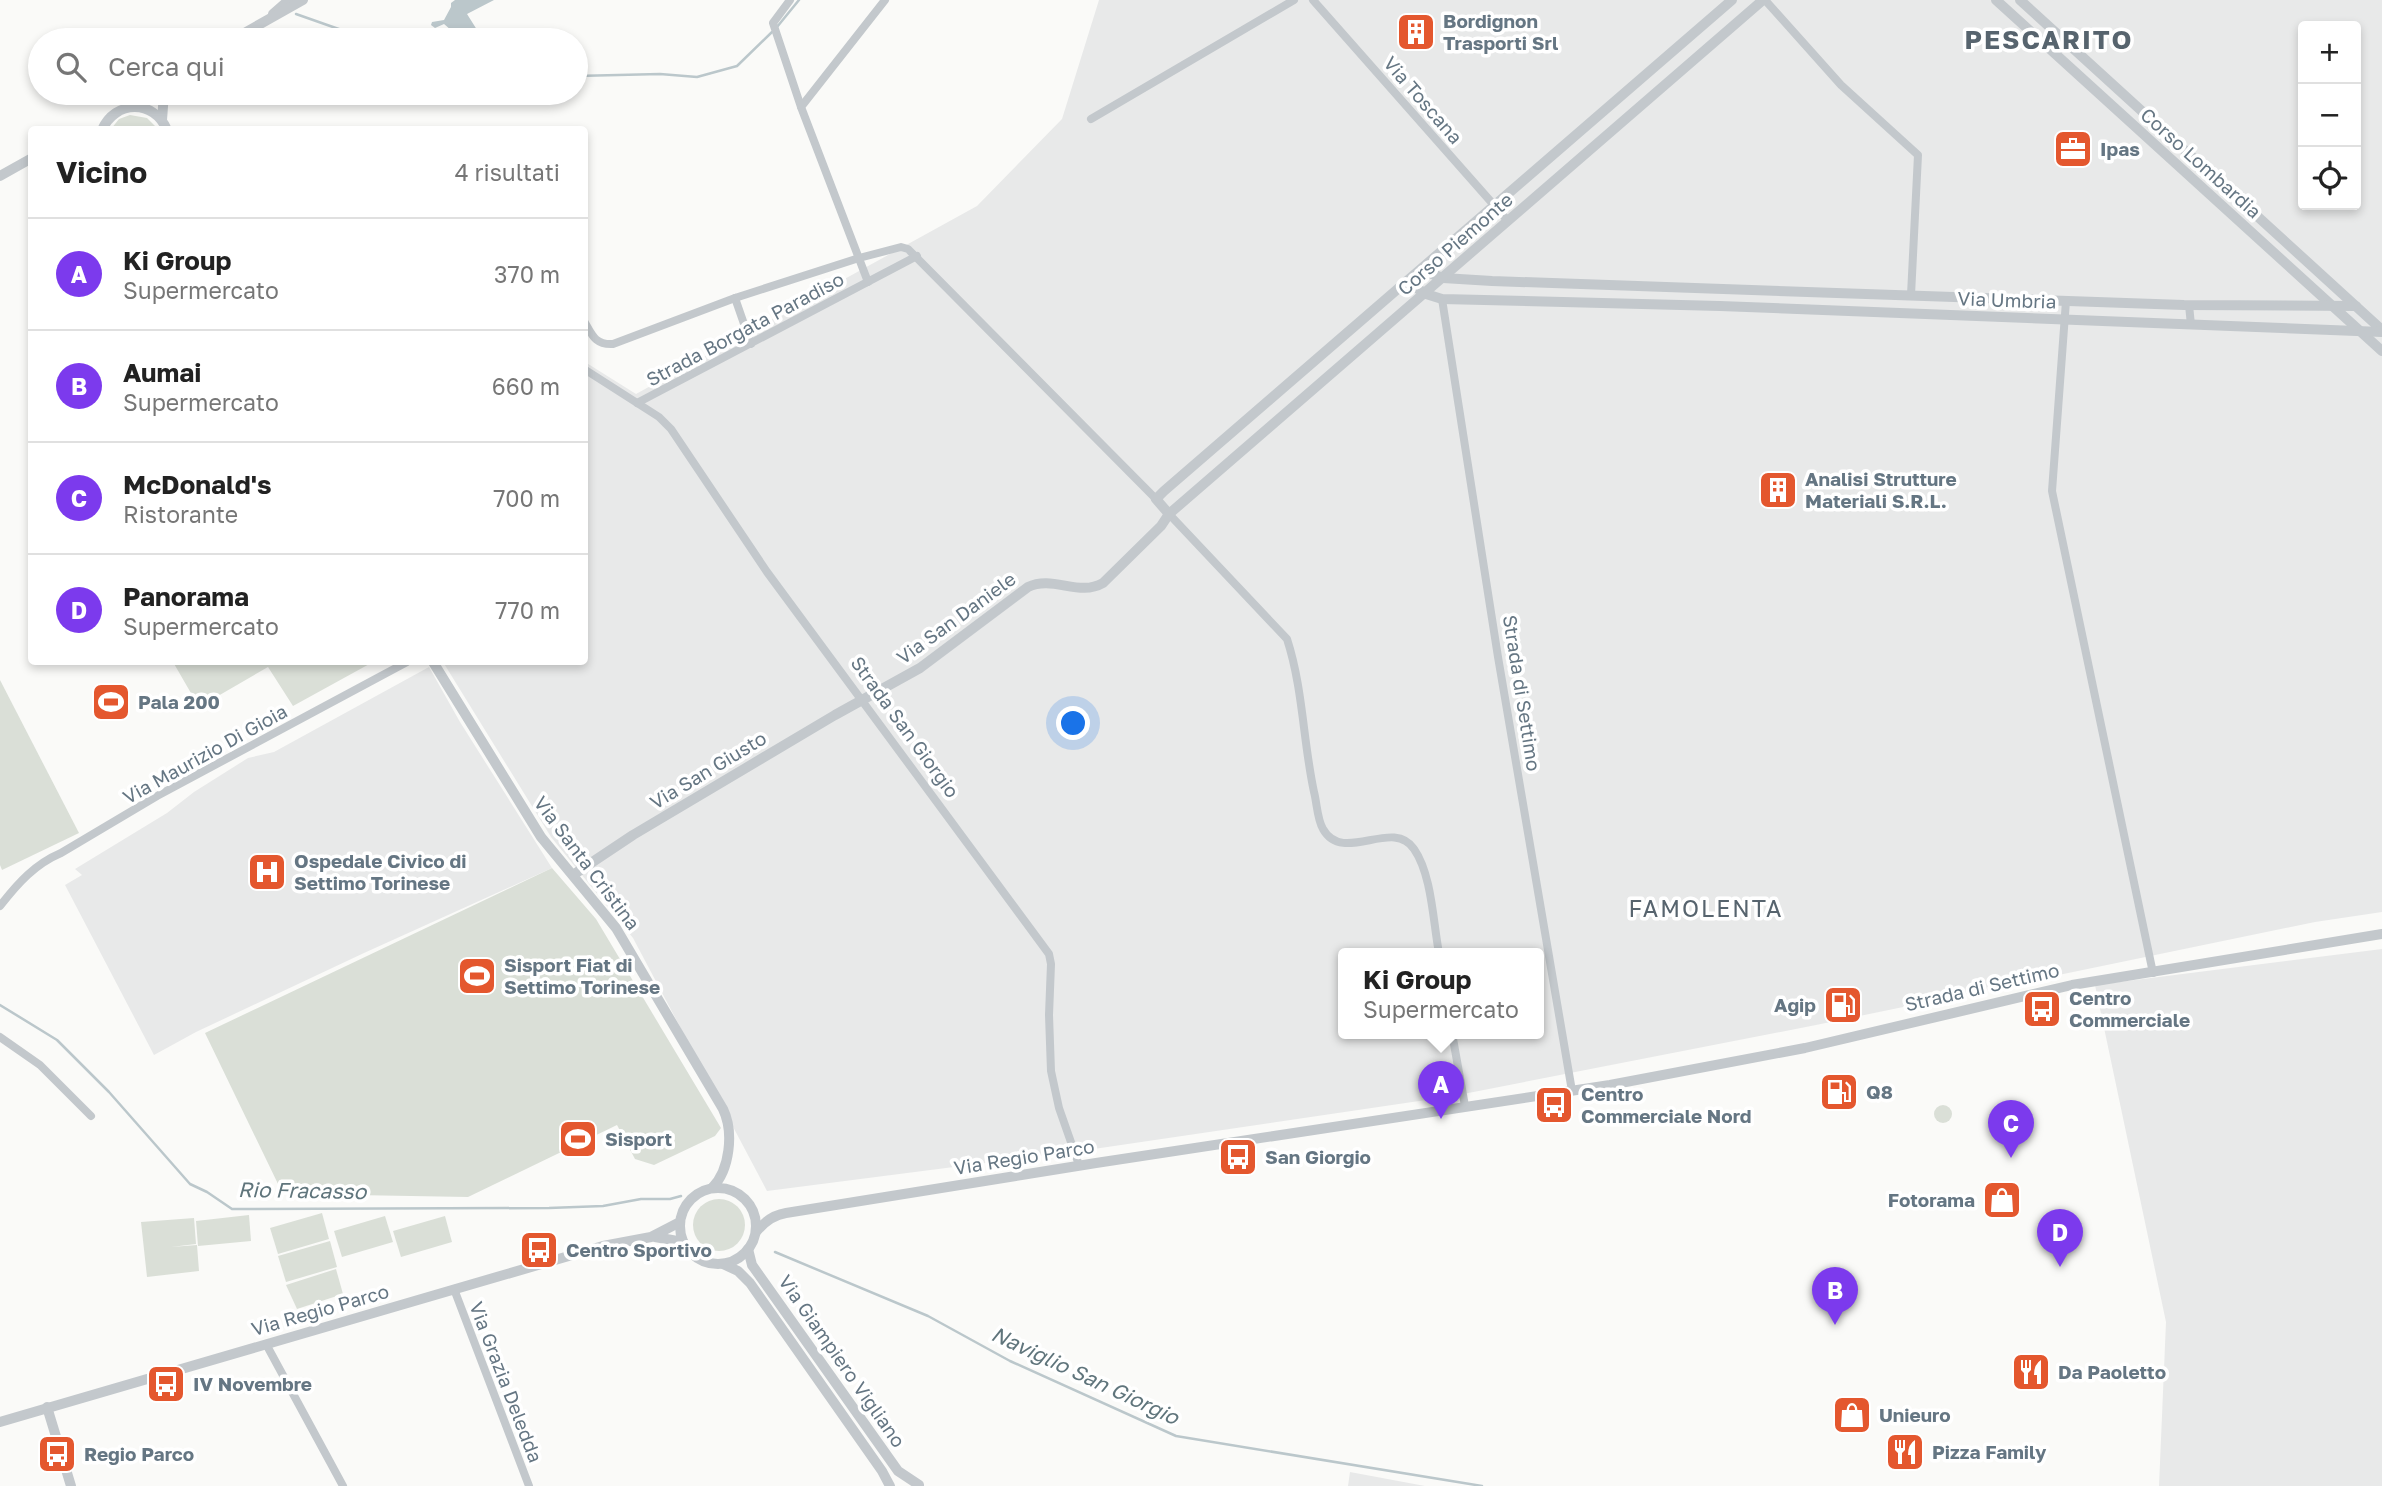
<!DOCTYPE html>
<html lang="it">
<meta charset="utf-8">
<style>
:root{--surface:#fff;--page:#f2f2f2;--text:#222;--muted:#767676;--line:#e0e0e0;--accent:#7c3aed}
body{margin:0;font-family:"Golos Text",sans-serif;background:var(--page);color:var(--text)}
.controls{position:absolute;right:21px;top:21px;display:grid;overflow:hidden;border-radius:7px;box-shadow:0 4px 10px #0003}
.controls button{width:63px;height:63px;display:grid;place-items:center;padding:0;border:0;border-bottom:2px solid var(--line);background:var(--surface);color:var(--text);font:35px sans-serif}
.you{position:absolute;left:1074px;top:724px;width:24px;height:24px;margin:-18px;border:5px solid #fff;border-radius:50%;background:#1a73e8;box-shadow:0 0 0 10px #1a73e833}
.badge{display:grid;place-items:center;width:46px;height:46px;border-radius:50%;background:var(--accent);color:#fff;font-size:23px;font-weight:700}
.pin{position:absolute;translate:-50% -58px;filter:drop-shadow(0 2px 4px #0008)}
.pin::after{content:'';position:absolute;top:37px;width:24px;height:21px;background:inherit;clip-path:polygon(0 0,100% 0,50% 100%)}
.popup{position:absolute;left:1338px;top:948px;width:206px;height:91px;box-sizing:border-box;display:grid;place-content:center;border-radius:7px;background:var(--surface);filter:drop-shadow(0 2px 5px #0005);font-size:23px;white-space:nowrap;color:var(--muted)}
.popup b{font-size:26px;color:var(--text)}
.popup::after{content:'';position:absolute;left:50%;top:100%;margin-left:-14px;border:14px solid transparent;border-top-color:var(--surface)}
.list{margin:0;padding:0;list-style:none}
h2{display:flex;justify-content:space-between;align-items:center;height:91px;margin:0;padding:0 28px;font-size:30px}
h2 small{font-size:23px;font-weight:400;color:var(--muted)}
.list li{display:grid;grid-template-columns:46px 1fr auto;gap:21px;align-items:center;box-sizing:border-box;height:112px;padding:0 28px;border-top:2px solid var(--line)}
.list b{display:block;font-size:26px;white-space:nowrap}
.list p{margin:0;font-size:23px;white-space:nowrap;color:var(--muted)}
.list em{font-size:23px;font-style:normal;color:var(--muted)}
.icon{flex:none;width:38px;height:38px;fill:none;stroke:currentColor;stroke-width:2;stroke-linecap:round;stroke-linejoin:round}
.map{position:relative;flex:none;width:2382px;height:1486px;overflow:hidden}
.search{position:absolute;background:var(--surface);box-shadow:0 4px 10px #0003;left:28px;top:28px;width:560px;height:77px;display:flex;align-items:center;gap:18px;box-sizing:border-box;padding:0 24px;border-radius:38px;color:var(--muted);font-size:26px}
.panel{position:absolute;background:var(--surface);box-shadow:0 4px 10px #0003;left:28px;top:126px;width:560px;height:539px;border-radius:7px}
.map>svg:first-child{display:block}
</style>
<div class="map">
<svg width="2382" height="1486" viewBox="0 0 2382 1486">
<rect width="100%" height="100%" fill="#fafaf8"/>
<g fill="#e8e9e9" fill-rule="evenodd">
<path d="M 1099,0 L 2382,0 L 2382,912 L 2315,922 L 1816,1025 L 1453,1096 L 1087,1150 L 767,1191 L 633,938 L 551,837 L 443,662 L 584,662 L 585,362 L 636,394 L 977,206 L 1062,119 ZM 2303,26 L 2356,26 L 2356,205 L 2303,205 ZM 1343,953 L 1539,953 L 1539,1033 L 1343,1033 Z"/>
<path d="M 429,667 L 460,722 L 552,868 L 364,953 L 196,1032 L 154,1055 L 65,885 L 82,875 L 75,869 L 167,813 L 194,792 L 248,758 L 274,752 Z"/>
<path d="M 2382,949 L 2382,1486 L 2159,1486 L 2166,1322 L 2095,985 Z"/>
<path d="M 1350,1472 L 1425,1486 L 1348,1486 Z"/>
</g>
<g fill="#dadfd7">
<path d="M 130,115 L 147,118 L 158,129 L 111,129 L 119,119 Z"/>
<path d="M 173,662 L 373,662 L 293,706 L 268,667 L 199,707 Z"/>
<path d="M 0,680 L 79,833 L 2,870 L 0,865 Z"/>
<path d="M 552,868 L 596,919 L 721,1128 L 715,1136 L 654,1165 L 635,1159 L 617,1125 L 468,1197 L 297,1194 L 279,1186 L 205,1033 Z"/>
<circle cx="1943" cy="1114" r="9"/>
<circle cx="719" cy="1225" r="26"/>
<path d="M 322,1213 L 329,1239 L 278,1254 L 270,1228 Z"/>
<path d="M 249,1215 L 251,1241 L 198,1246 L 196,1221 Z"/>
<path d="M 385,1216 L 393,1242 L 342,1257 L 334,1231 Z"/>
<path d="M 445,1216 L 452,1242 L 401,1257 L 393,1231 Z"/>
<path d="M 194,1218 L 196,1244 L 171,1247 L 197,1245 L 199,1271 L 147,1277 L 141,1222 Z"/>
<path d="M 330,1241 L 337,1267 L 286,1282 L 278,1256 Z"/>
<path d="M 336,1269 L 343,1294 L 297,1309 L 286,1285 Z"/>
</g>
<path fill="#bbc7cb" d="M 455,0 L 494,0 L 467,14 L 479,33 L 480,40 L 476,40 L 465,33 C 456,36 451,30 444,24 L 435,28 L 431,25 L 432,22 L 444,20 L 451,7 L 451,3 Z"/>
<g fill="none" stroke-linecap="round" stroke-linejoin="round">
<g stroke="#bbc7cb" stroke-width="2.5">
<path d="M 296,14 L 370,40"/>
<path d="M 777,27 L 799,0"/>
<path d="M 576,76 L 660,74 L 697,77 L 737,66 L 772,32"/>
<path d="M 0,1005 L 57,1040 L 109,1092 L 190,1184 L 207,1192 L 232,1209 L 549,1208 L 603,1206 L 641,1199 L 670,1199 L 681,1196"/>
<path d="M 775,1252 L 928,1316 L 1010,1361 L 1176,1436 L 1482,1486"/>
</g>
<g stroke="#c3c8cc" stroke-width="8">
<path d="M 790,0 L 773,23 L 801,107"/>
<path d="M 1313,0 L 1508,221"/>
<path d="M 1765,0 L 1841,85 L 1918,155 L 1911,295"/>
<path d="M 1091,119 L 1294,0"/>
<path d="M 868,282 L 801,107 L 885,0"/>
<path d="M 1442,299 L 1498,657 L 1572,1091"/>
<path d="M 2066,301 L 2052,491 L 2153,973"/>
<path d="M 2189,305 L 2191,325"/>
<path d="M 584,321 C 592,335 595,345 613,344 L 735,298"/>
<path d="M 751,344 L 735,298 L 859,258 L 901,247 L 908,249 L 1156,499"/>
<path d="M 584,369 L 659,417 L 671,429 L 767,572 L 1049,954 L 1051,964 L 1049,1015 L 1051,1071 L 1059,1108 L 1079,1165"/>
<path d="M 637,403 L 917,256"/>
<path d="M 1169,514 L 1287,639 C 1303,688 1303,741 1314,792 C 1317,803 1317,819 1323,829 C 1343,865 1393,817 1414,849 C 1432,875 1433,922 1439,953"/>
<path d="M 0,906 C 18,883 35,864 61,853 L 157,796 L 407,662"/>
<path d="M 1452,1033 L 1465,1106"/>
<path d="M 0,1037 L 40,1065 L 91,1116"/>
<path d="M 454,1289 L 529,1486"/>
<path d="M 266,1344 L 343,1486"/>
</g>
<g stroke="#c3c8cc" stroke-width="10">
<path d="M 1996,0 L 2382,351"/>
<path d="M 2020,0 L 2382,330"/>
<path d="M 273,14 L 289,0"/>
<path d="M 232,40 L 303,0"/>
<path d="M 142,107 L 153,93"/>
<path d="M 162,120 L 164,93"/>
<path d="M 102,130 C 115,100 154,99 167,130"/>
<path d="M 0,176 L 32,158"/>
<path d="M 1421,270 L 1443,278 L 1492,281 L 2184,305 L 2356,306"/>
<path d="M 1407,282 L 1426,294 L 1442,299 L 1720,306 L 2382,332"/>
<path d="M 1169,514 L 1156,499 L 1164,491 L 1732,0"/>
<path d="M 433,662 L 541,837 L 616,928 L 723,1109 C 734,1132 730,1170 712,1188"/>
<path d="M 573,875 L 633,835 L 835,715 L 920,668 L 1028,587 C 1053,575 1079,597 1103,583 L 1161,526 L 1169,514 L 1763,0"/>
<circle cx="718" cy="1226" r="38"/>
<path d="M 756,1232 C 764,1222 773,1215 786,1213 L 1096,1163 L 1610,1085 L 1805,1048 L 2072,985 L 2382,934"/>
<path d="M 655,1237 L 683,1242"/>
<path d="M 748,1249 L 752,1265 L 898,1471 L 919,1485"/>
<path d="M 723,1264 L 738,1271 L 750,1283 L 882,1471 L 890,1486"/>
<path d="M 47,1407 L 71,1486"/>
<path d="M 0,1422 L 603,1246 L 651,1237 L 680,1222"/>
</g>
</g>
<defs>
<symbol id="building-square" viewBox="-11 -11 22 22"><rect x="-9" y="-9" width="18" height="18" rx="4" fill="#e4572e" stroke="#fff"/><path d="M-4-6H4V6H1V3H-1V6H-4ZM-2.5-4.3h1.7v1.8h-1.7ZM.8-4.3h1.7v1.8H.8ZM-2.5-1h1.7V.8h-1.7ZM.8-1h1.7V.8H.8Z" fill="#fff"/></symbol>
<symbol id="office-square" viewBox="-11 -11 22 22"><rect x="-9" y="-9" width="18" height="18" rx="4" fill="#e4572e" stroke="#fff"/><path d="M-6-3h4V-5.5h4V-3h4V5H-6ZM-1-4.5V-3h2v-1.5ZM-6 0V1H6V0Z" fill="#fff"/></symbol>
<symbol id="stadium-square" viewBox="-11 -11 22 22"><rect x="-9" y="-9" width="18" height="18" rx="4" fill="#e4572e" stroke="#fff"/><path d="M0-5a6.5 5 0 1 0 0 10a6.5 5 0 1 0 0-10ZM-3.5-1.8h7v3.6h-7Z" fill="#fff"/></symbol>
<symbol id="hospital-square" viewBox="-11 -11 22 22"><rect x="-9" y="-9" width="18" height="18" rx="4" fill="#e4572e" stroke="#fff"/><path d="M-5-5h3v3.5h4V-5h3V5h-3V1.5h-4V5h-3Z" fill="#fff"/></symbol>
<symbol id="fuel-square" viewBox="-11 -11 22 22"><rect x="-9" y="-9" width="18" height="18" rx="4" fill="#e4572e" stroke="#fff"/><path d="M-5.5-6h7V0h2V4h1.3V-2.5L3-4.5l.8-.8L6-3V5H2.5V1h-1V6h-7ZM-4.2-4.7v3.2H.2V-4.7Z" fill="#fff"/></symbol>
<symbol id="bus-square" viewBox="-11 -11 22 22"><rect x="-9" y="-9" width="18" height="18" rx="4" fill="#e4572e" stroke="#fff"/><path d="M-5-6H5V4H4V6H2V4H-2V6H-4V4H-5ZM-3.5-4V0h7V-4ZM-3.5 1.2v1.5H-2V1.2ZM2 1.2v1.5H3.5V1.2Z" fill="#fff"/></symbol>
<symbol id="shop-square" viewBox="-11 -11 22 22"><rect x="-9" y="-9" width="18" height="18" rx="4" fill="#e4572e" stroke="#fff"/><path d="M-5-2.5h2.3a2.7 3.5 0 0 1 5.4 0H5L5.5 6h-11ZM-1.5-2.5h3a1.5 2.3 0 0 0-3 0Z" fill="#fff"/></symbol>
<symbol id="restaurant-square" viewBox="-11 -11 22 22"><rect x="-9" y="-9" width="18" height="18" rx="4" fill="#e4572e" stroke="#fff"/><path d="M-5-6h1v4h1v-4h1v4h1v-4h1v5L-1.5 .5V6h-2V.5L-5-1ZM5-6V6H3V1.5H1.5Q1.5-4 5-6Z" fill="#fff"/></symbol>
</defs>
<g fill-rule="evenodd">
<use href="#building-square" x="1394" y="10" width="44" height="44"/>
<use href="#office-square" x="2051" y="127" width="44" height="44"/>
<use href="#building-square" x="1756" y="468" width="44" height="44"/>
<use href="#stadium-square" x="89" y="680" width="44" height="44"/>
<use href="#hospital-square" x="245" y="850" width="44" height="44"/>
<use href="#stadium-square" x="455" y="954" width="44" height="44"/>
<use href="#fuel-square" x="1821" y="983" width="44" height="44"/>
<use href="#bus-square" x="2020" y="987" width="44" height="44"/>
<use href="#fuel-square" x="1817" y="1070" width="44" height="44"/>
<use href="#bus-square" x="1532" y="1083" width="44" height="44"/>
<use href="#stadium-square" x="556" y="1117" width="44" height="44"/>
<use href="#bus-square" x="1216" y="1135" width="44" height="44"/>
<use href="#shop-square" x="1980" y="1178" width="44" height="44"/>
<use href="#bus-square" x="517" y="1228" width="44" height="44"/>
<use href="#restaurant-square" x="2009" y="1350" width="44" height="44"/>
<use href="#bus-square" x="144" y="1362" width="44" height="44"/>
<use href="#shop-square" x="1830" y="1393" width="44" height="44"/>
<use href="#restaurant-square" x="1883" y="1430" width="44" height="44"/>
<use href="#bus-square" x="35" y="1432" width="44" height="44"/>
</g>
<g text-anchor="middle" stroke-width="7" stroke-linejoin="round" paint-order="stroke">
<g font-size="19" font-weight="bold" fill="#657683" stroke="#fff" text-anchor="start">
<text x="1443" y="28">Bordignon<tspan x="1443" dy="22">Trasporti Srl</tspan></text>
<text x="2100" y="156">Ipas</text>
<text x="1805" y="486">Analisi Strutture<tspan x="1805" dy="22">Materiali S.R.L.</tspan></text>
<text x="138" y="709">Pala 200</text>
<text x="294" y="868">Ospedale Civico di<tspan x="294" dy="22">Settimo Torinese</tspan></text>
<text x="504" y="972">Sisport Fiat di<tspan x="504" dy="22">Settimo Torinese</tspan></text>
<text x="2069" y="1005">Centro<tspan x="2069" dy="22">Commerciale</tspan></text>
<text x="1816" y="1012" text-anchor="end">Agip</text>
<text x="1866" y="1099">Q8</text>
<text x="1581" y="1101">Centro<tspan x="1581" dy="22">Commerciale Nord</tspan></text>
<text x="605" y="1146">Sisport</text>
<text x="1265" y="1164">San Giorgio</text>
<text x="1975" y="1207" text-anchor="end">Fotorama</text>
<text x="566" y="1257">Centro Sportivo</text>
<text x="2058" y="1379">Da Paoletto</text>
<text x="193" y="1391">IV Novembre</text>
<text x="1879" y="1422">Unieuro</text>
<text x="1932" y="1459">Pizza Family</text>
<text x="84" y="1461">Regio Parco</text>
</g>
<g font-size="19" fill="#657683" stroke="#fff">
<text transform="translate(1423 100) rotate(49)" y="7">Via Toscana</text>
<text transform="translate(2201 163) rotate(42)" y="7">Corso Lombardia</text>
<text transform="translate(1455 244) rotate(-41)" y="7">Corso Piemonte</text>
<text transform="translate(2007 300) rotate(2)" y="7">Via Umbria</text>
<text transform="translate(745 329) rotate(-28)" y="7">Strada Borgata Paradiso</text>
<text transform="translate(956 618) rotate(-36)" y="7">Via San Daniele</text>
<text transform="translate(1522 693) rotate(81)" y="7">Strada di Settimo</text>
<text transform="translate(905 727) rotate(54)" y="7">Strada San Giorgio</text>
<text transform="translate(205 754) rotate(-29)" y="7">Via Maurizio Di Gioia</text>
<text transform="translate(708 770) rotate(-31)" y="7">Via San Giusto</text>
<text transform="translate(587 863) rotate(53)" y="7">Via Santa Cristina</text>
<text transform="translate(1982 987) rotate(-13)" y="7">Strada di Settimo</text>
<text transform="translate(1024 1157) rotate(-9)" y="7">Via Regio Parco</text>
<text transform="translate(320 1310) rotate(-16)" y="7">Via Regio Parco</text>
<text transform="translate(842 1361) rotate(55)" y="7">Via Giampiero Vigliano</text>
<text transform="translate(506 1382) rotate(69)" y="7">Via Grazia Deledda</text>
</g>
<g font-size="21" font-style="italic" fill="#60757c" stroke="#fff">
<text transform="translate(302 1191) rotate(1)" y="7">Rio Fracasso</text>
<text transform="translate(1085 1376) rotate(25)" y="7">Naviglio San Giorgio</text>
</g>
<g font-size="23" letter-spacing="2" fill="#57646e" stroke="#fff">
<text x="1706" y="917">FAMOLENTA</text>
</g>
<g font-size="26" font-weight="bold" letter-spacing="2" fill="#57646e" stroke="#fff">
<text x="2049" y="49">PESCARITO</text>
</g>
</g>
</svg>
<div class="controls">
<button>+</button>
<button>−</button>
<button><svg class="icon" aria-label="locate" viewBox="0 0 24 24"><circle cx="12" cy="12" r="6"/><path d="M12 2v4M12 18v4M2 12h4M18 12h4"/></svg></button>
</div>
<div class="you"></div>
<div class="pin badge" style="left:1441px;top:1119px">A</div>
<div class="popup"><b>Ki Group</b>Supermercato</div>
<div class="pin badge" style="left:1835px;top:1325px">B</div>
<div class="pin badge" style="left:2011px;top:1158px">C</div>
<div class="pin badge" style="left:2060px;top:1267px">D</div>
<div class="search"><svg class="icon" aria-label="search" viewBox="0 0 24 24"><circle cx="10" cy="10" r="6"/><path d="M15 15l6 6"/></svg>Cerca qui</div>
<section class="panel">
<h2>Vicino<small>4 risultati</small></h2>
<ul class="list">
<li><span class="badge">A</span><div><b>Ki Group</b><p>Supermercato</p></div><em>370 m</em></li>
<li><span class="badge">B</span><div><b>Aumai</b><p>Supermercato</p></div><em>660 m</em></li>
<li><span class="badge">C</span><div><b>McDonald's</b><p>Ristorante</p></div><em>700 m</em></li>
<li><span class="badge">D</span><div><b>Panorama</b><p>Supermercato</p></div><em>770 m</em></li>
</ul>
</section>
</div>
